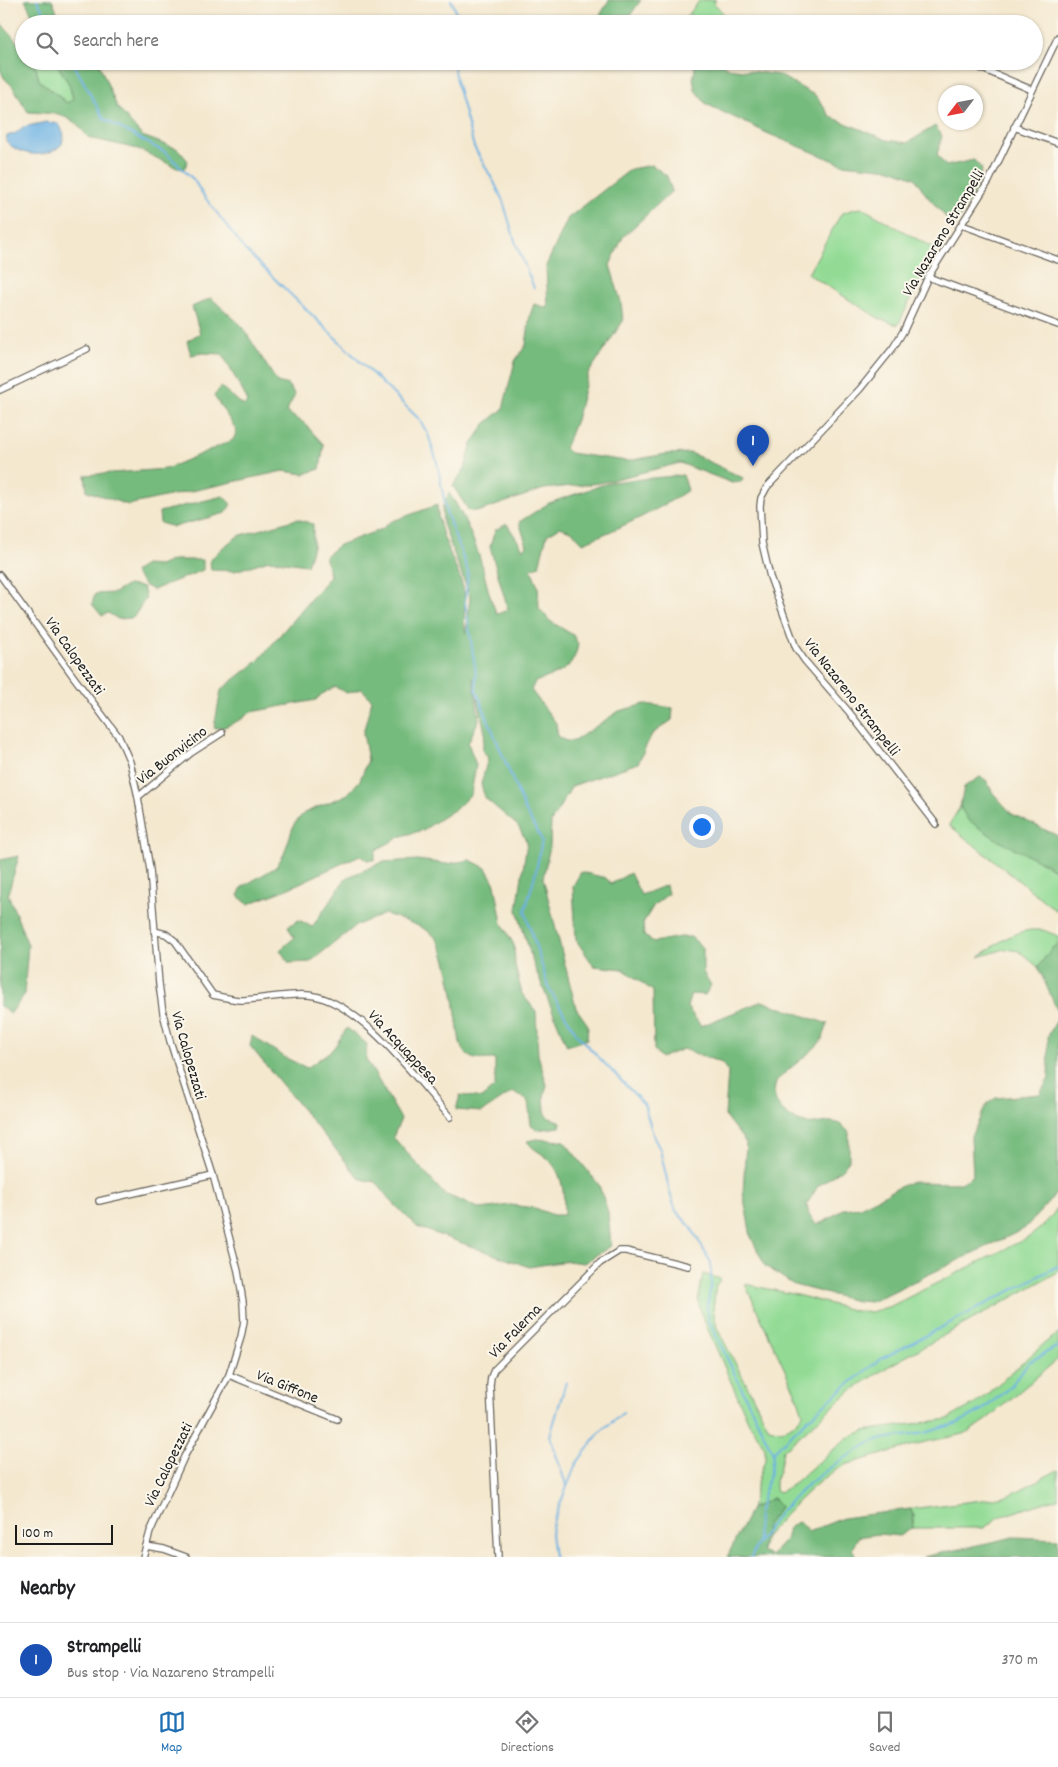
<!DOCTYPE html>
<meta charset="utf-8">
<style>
:root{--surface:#fff;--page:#f6f6f6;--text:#202124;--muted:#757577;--line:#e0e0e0;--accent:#1f6fb2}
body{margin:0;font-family:Dekko,sans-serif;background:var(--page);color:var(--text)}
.compass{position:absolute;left:938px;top:85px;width:45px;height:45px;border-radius:50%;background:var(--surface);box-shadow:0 1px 4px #0004;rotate:238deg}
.scale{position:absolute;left:15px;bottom:12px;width:98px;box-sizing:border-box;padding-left:5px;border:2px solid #1c1c1c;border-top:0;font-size:14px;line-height:18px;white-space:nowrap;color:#1c1c1c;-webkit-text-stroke:4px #fbf7ec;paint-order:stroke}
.you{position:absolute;left:701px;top:826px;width:18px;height:18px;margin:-12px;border:4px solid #fff;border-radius:50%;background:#1a73e8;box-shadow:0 0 0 8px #1a73e833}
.badge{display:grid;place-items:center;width:32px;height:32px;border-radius:50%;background:var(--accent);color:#fff;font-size:16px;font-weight:700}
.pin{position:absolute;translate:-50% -41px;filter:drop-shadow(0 1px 2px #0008)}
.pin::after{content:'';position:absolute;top:26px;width:18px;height:15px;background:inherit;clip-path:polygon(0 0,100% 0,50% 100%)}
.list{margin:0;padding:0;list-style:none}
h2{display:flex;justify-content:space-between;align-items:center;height:65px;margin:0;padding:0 20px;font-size:21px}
h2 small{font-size:16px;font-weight:400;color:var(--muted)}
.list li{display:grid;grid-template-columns:32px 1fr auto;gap:15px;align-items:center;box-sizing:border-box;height:75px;padding:0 20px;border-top:1px solid var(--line)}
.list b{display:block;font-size:19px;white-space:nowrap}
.list p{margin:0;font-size:16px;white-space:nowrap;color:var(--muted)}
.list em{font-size:16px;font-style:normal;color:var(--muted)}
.icon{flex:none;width:28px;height:28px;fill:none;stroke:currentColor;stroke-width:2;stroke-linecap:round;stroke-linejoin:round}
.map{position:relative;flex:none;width:1058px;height:1557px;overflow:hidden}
.search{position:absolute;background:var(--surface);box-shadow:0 1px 4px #0004;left:15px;right:15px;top:15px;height:55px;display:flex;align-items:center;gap:12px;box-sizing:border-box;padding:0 18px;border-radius:28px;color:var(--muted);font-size:19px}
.sheet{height:140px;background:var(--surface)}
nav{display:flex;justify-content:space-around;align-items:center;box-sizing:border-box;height:70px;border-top:1px solid var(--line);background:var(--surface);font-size:14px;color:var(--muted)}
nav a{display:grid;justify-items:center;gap:2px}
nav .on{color:var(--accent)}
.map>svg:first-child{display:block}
</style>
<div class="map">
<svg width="1058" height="1557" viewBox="0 0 1058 1557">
<rect width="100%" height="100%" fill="#fbf7ec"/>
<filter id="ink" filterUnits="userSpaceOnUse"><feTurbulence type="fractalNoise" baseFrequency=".02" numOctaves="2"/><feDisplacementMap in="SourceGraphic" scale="10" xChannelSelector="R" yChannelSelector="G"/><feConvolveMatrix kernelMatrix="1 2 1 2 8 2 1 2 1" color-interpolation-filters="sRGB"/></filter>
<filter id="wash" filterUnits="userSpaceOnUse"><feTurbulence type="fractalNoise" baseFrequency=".0096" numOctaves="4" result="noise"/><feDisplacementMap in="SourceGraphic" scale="20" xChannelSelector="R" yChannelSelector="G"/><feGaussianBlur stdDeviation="1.12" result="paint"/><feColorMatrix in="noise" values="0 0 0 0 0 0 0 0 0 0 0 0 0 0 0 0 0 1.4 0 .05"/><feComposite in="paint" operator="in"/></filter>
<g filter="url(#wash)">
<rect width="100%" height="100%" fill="#f4e8cf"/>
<g fill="#93db95" stroke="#587c58">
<path d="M 700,0 L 716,0 L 714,3 L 723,13 L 724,24 L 681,24 Z"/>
<path d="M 31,61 L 55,61 L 69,84 L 73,99 L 67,103 L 39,80 L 36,68 Z"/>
<path d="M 862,208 L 935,249 L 936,255 L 921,278 L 898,325 L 880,319 L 808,274 L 841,214 L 853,209 Z"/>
<path d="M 960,807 L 968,820 L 1058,872 L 1058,912 L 949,825 Z"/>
<path d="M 1030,930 L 1043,930 L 1058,936 L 1058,945 L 1052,948 L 1038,967 L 1019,951 L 1005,949 L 979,957 C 997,944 1008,934 1030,930 Z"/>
<path d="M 1058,1208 L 1058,1272 L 889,1366 L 848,1393 L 783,1451 L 779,1471 L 775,1481 L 775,1490 L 779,1492 L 789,1487 L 847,1438 L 864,1431 L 948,1419 L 978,1402 L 1046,1342 L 1058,1334 L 1058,1359 L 981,1424 L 964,1434 L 921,1443 L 845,1465 C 812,1482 789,1511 764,1538 L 767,1525 L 780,1507 L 773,1498 L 751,1509 L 758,1479 L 765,1460 L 765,1448 L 755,1431 L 750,1425 L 702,1316 L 698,1301 L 703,1274 L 721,1279 L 716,1285 L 713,1309 L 717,1328 L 769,1428 C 786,1433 792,1427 803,1414 L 797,1396 L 745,1284 L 797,1295 L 856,1311 L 871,1312 L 891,1306 L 1029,1237 L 1043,1226 Z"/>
<path d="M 1058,1470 L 1058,1498 L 999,1517 L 984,1528 L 912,1528 L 914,1516 L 910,1509 L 982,1500 L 1010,1495 Z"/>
</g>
<g fill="#76bb7e" stroke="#496c4d">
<path d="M 25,0 L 52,0 L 62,24 L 37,24 Z"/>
<path d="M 609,0 L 641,0 L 624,24 L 595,24 Z"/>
<path d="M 0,22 L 24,50 L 24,61 L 31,61 L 36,68 L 39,80 L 67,103 L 73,99 L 69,84 L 55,61 L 98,61 L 117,107 L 142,136 L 178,149 L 188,161 L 184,169 L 177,168 L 138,149 L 89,138 L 76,123 L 59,114 L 28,112 L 13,87 L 4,78 L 0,69 Z"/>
<path d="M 693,61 L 718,61 L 728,68 L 779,75 L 816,96 L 831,117 L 887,140 L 907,143 L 935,126 L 942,136 L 937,155 L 946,166 L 974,160 L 982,169 L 976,189 L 958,220 L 950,222 L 927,196 L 915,178 L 891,169 L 842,164 L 769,134 L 706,104 L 695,90 L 693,78 L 695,70 Z"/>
<path d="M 652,165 L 667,176 L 672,191 L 623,237 L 610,265 L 621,302 L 623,321 L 588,374 L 576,420 L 565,448 L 570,453 L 627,461 L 666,454 L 691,453 L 743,478 L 741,482 L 732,483 L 680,463 L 600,483 L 544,489 L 480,511 L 469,511 L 453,486 L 465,468 L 471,446 L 485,424 L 503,409 L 515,361 L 526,345 L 530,315 L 534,304 L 548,308 L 546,266 L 568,218 L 631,169 Z"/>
<path d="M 211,298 L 242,326 L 277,382 L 288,385 L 295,395 L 286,412 L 304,423 L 324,445 L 320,469 L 304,474 L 283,471 L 128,505 L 87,491 L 85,475 L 166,469 L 233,440 L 237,431 L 214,396 L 221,387 L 244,406 L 248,401 L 222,354 L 203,353 L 191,355 L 187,341 L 200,333 L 192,307 Z"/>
<path d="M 683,475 L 688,490 C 656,512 619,528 583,543 L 573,532 L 560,527 L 547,535 L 539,566 L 531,569 L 538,586 L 539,608 L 550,621 L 573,635 L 578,644 C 574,671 558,673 535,682 L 531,690 L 556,723 L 558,737 L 566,741 L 574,741 L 619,711 L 645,704 L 673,708 L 672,720 L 652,734 L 638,763 L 572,786 L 551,822 L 550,846 L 543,878 L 576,1008 L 588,1025 L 587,1039 L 567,1046 L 534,966 L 517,910 L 527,842 L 518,826 L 485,798 L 481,784 L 488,758 L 482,750 L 485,733 L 473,678 L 479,719 L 468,743 L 476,765 L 471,794 L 457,808 L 423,830 L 402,836 L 376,850 L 374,860 L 367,860 L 360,855 L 285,890 L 248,904 L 238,896 L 242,887 L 276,867 L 284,854 L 294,824 L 304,813 L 348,794 L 360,780 L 368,760 L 363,733 L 372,700 L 362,689 L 347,693 L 335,687 L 322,694 L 316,700 L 251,712 L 242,719 L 222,728 L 214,728 L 221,690 L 258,661 L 330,576 L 325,556 L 339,545 L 382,529 L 390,522 L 437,505 C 438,534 455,560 463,587 C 467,602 462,619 466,634 L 470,597 L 443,524 L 442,508 L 449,493 C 463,513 475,542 482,565 C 486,582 490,599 497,614 L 508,610 L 490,547 L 495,530 L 507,524 L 523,549 L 527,546 L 519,522 L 549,503 L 611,482 Z"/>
<path d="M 223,496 L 231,504 L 226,513 L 174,527 L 160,523 L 159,512 Z"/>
<path d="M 297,519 L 313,524 L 313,547 L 307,565 L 269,560 L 235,571 L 211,570 L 210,560 L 222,548 L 238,536 Z"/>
<path d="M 173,560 L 203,560 L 203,570 L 153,590 L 145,586 L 134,572 L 145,565 L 159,566 Z"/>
<path d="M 128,585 L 143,587 L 146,598 L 133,618 L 118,619 L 108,613 L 102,616 L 92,604 L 95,594 L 114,593 Z"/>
<path d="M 980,777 L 986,780 L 993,793 L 1012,814 L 1058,836 L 1058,872 L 1042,862 L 999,841 L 968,820 L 960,807 L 964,787 Z"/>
<path d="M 19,856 L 8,894 L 28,945 L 24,995 L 11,1013 L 0,1006 L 0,860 Z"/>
<path d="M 418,860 L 447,864 L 470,860 L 486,868 L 495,884 L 502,923 L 514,945 L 515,965 L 522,994 L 536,1011 L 538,1055 L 547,1085 L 544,1096 L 545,1110 L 547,1117 L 561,1122 L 560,1127 L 536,1130 L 531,1125 L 528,1101 L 514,1092 L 509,1094 L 482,1112 L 456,1110 L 460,1095 L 482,1098 L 495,1086 L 495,1059 C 476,1059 469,1063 460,1043 C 456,1018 451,956 435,937 C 426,926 399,919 385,914 L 357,925 L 310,962 L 289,963 L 280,950 L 294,938 L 288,926 L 299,920 L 312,927 L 346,878 L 382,862 Z"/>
<path d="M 581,872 L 606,878 L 611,884 L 630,873 L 641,895 L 666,885 L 668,894 L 654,905 L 643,923 L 644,936 L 654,942 L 680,937 L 691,937 L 703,948 L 703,972 L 711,985 L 705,995 L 691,994 L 687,1007 L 701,1026 L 762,1001 L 828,1024 C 826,1029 824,1036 821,1041 C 812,1053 780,1074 776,1083 C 768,1105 790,1121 810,1124 C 818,1125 826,1121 833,1122 C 840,1123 844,1127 849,1132 L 849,1160 L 842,1169 L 818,1186 L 807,1204 L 809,1215 L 816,1224 L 824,1222 L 843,1209 L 860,1207 L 910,1182 L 961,1183 L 973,1176 L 971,1136 L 987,1104 L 996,1098 L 1040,1094 L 1049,1078 L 1048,1036 L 1058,1017 L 1058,1192 L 1024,1229 L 871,1302 L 856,1301 L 794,1285 L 765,1266 L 751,1237 L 743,1193 L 746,1143 L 725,1116 L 728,1072 L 722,1063 L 683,1049 L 661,1058 L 654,1050 L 653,991 L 623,969 L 594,966 L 576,940 L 573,886 Z"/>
<path d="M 1058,945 L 1058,1012 L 1038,967 L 1052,948 Z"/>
<path d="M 347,1028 L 367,1044 L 366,1059 L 401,1119 L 393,1137 L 444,1194 L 481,1209 L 510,1205 L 535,1208 L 553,1215 L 564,1215 C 564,1197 564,1177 551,1162 C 544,1153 533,1151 527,1141 L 536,1139 L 564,1141 L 599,1185 L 608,1212 L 611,1246 L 584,1263 L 567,1261 L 529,1267 L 417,1227 L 389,1199 L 376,1182 L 360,1179 L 250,1046 L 252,1036 L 286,1058 L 307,1068 L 333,1049 Z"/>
<path d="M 773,1498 L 780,1507 L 767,1525 L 762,1551 L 771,1556 L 785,1541 L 788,1528 L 799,1521 L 808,1532 L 843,1518 L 910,1509 L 914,1516 L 912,1528 L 899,1536 L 879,1534 L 858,1537 L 852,1549 L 857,1557 L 727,1557 L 751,1509 Z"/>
<path d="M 1014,1537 L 1058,1539 L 1058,1557 L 923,1557 Z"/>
</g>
<path fill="#6db2e3" stroke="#446780" d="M 46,122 L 59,124 L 64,134 L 62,144 C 48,160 18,156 6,141 L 7,136 L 16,133 L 23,127 Z"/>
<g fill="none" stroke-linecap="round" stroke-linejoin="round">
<g stroke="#6db2e3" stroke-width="2">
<path d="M 37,0 L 50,24"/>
<path d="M 451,0 L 455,9 L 457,24"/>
<path d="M 72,61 L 104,119 L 166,153 L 194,180 L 201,192 L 245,250 L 419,419 L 428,434 L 437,462 L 447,515 L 468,571 L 465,602 L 476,673 L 476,690 L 525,810 L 542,840 L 536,871 L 525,911 L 549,989 L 578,1036 L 644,1104 L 654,1138 L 660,1149 L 670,1193 L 676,1211 L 691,1227 L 711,1263 L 711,1285 L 707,1308 L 709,1321 L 773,1453 C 773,1473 763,1492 759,1511 C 756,1521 758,1533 758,1543"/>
<path d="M 456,61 L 454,70 L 456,81 L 474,147 L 494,182 L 503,201 L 515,241 L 534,288"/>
<path d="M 773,1452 C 807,1419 843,1387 881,1359 L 1058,1266"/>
<path d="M 566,1485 L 550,1436 L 566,1382"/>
<path d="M 554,1557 L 551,1534 L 553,1522 L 576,1464 L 600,1432 L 623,1413"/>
<path d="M 751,1557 L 758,1543 L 780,1512 L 807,1485 L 838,1462 L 875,1440 L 925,1433 L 958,1423 L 984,1409 L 1011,1386 L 1029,1362 L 1058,1346"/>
</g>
</g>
</g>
<g filter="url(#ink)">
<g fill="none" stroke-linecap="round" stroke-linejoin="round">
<defs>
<g id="minor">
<path d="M 964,61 L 1032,90"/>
<path d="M 1014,127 L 1058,143"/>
<path d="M 962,225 L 1058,260"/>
<path d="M 928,277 L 1058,325"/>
<path d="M 0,390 L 87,349"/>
<path d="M 0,575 L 73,676 L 119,737 L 130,762 L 138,797 L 150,870 L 159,984 L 163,1013 L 170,1041 L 213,1175 L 238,1271 L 243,1302 L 244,1321 L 241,1337 L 229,1375 L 184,1457 L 150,1532 L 143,1557"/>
<path d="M 138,797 L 191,753 L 222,733"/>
<path d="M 936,824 L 849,712 L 805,661 L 796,648 L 770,577 L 762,543 L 760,506 L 761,498 L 767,487 L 860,389 L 893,348 L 904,330 L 928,277 L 989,181 L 1058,37"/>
<path d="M 154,931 L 166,934 L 175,941 L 213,995 C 222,997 230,999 239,1000 C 262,1000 285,993 308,995 C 359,999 417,1080 450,1117"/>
<path d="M 99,1201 L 213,1175"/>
<path d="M 229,1375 L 337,1419"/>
<path d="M 146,1546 L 164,1549 L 186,1557"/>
<path d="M 498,1557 L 490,1386 L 491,1377 L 494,1370 L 600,1263 L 619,1251 L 626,1251 L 688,1266"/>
</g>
</defs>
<use href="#minor" stroke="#68635b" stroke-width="8"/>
<use href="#minor" stroke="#fff" stroke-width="5.5"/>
</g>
</g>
<g text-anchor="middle" stroke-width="4" stroke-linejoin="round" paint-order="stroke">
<g font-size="16" fill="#1c1c1c" stroke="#fbf7ec">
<text transform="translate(942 232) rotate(-59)" y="6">Via Nazareno Strampelli</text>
<text transform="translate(76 655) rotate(55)" y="6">Via Calopezzati</text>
<text transform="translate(853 696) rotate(52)" y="6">Via Nazareno Strampelli</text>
<text transform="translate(171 754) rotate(-38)" y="6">Via Buonvicino</text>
<text transform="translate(404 1046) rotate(47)" y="6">Via Acquappesa</text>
<text transform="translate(190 1055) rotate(74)" y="6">Via Calopezzati</text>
<text transform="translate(514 1330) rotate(-46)" y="6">Via Falerna</text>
<text transform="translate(288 1385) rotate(22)" y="6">Via Giffone</text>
<text transform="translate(167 1464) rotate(-64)" y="6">Via Calopezzati</text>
</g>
</g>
</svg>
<svg class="compass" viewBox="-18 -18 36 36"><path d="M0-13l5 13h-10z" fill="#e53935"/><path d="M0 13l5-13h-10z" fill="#757577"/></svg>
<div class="scale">100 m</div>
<div class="you"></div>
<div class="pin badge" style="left:753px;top:466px;background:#1a4fb4">1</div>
<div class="search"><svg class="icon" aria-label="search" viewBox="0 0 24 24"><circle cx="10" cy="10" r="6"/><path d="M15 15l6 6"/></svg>Search here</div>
</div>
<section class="sheet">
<h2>Nearby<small></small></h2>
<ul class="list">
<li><span class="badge" style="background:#1a4fb4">1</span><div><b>Strampelli</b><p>Bus stop · Via Nazareno Strampelli</p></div><em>370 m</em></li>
</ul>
</section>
<nav>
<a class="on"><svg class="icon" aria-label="map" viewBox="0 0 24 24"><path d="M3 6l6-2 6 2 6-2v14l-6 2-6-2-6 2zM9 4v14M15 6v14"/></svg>Map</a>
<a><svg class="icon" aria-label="directions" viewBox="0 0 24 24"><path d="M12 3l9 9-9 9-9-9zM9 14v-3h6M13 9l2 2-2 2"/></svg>Directions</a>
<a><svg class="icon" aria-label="saved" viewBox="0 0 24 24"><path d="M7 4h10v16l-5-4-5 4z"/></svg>Saved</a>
</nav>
